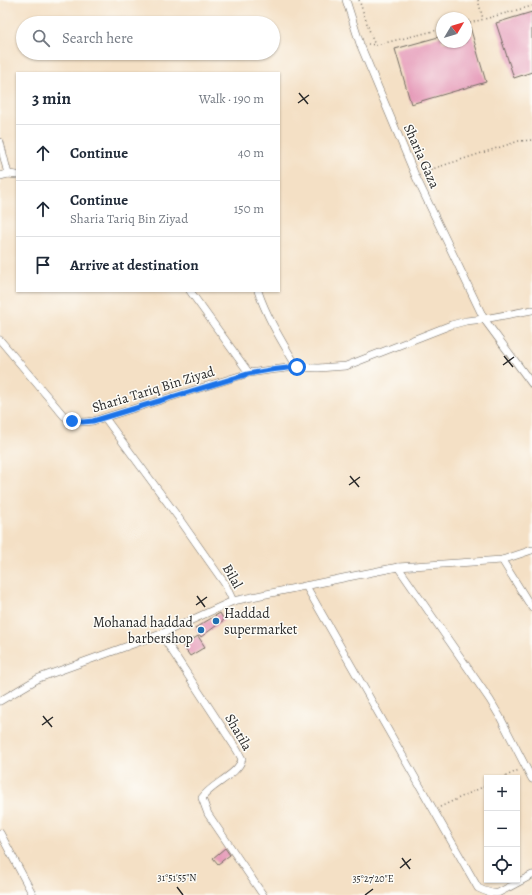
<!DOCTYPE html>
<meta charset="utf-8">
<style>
:root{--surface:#fff;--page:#f6f6f7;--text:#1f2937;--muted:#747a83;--line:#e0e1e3}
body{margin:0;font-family:Alegreya,serif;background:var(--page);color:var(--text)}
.controls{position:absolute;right:12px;bottom:12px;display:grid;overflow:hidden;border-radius:0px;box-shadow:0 1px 3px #0004}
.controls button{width:36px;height:36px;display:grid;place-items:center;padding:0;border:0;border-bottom:1px solid var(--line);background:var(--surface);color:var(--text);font:20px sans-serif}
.compass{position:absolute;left:436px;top:12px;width:36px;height:36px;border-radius:50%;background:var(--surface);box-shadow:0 1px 3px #0004;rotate:52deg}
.stop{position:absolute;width:12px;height:12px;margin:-9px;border:3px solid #1a73e8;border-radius:50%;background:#fff}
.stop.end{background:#1a73e8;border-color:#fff;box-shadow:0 1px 4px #0008}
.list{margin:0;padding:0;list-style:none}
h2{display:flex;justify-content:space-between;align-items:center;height:52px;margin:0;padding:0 16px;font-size:17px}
h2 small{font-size:13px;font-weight:400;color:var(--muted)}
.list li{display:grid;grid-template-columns:26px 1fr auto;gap:12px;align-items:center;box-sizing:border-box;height:56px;padding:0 16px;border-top:1px solid var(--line)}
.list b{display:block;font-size:15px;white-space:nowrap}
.list p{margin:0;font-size:13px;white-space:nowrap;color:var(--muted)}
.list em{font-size:13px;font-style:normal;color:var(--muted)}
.icon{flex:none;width:22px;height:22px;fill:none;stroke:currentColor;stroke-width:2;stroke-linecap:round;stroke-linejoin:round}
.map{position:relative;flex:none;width:532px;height:895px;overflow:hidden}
.search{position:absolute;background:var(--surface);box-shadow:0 1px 3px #0004;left:16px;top:16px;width:264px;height:44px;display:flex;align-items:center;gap:10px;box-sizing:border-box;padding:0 14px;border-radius:22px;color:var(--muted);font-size:15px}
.panel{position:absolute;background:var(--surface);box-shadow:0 1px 3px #0004;left:16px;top:72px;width:264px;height:220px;border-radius:0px}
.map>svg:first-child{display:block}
</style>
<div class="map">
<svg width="532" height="895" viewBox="0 0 532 895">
<rect width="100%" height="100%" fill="#fdfcf7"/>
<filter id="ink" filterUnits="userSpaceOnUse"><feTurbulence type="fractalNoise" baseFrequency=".025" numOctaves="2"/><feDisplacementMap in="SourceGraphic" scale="8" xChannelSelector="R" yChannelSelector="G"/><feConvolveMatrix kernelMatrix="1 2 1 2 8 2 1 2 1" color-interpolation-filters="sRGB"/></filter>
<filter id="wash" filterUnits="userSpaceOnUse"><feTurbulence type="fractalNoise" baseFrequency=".012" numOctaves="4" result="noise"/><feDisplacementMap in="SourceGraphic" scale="16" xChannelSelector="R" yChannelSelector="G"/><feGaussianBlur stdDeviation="0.9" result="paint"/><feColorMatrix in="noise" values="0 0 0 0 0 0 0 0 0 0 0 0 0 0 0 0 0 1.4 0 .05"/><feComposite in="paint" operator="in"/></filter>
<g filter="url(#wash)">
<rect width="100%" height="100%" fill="#f4e0c5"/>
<g id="blocks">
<g fill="#e69cba">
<path d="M 532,12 L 532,72 L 514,78 L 496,23 Z"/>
<path d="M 468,20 L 486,82 L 411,104 L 395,49 L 442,36 L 442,42 L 466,42 L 466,21 Z"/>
<path d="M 220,613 L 224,620 L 201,637 L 195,628 Z"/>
<path d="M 198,636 L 205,647 L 190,656 L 183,646 Z"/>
<path d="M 225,848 L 230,855 L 218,864 L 213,858 Z"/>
</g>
</g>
</g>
<g filter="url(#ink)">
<use href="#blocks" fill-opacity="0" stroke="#716a61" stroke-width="1"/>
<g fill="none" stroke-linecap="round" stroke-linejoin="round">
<defs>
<g id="street">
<path d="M 346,0 L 360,44 L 415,175 L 484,319 L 532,310"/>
<path d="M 0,142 L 8,174"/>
<path d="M 0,176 L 8,174 L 17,175"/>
<path d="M 258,291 C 267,318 283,343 297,367"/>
<path d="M 0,340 L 64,416 C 75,423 80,423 93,421 L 249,373 L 190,291"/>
<path d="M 249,373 L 270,370 L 297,367 L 318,368 L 346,366 L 451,325 L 466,321 L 484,319 L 532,384"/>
<path d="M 502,560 L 532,608"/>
<path d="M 398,567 L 502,560 L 532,550"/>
<path d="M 306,586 L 478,888 C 484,891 491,894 498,893 L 532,875"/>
<path d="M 233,601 L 348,577 L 398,567 L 490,700 L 500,717 L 532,779"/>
<path d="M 161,634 L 237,750 L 242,759 C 238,775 211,784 202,798 L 208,814 L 263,895"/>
<path d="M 0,701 L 39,678 L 161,634 L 233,601 L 225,584 L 178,517 L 105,418"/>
<path d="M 0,833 L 33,895"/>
</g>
</defs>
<use href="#street" stroke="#716a61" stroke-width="8"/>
<g stroke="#716a61" stroke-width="1.5" stroke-dasharray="1 3" stroke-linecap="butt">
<path d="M 359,0 L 373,41 L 376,45"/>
<path d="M 478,0 L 483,19"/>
<path d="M 466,24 L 532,6"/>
<path d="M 368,44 L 376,45 L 442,29"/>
<path d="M 423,172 L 519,141 L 532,140"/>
<path d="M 502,778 L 519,770"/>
<path d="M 440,807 L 487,785"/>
</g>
<use href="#street" stroke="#fff" stroke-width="7"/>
</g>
</g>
<g fill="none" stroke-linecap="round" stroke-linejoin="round" filter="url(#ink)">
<path stroke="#1a73e8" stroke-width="5" d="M 72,421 L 83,422 L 93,421 L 248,374 L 270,370 L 297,367"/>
</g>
<path fill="none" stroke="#2b2b2b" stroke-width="1.5" d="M 299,93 L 308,104M 298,103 L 309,95M 504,356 L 513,367M 503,365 L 514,357M 350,476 L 359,487M 349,485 L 360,477M 197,596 L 205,607M 196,605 L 207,597M 43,716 L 52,727M 42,725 L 53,717M 402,858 L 410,869M 400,868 L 411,859M 177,887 L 183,895M 365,895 L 373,889"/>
<g fill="#1f6fb2" stroke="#fdfcf7" stroke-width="1.5">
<circle cx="216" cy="621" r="4"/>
<circle cx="201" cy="630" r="4"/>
</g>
<g text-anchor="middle" stroke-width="3" stroke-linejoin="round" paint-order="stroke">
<g font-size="14" fill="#2b2b2b" stroke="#fdfcf7">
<text transform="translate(422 156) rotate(66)" y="5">Sharia Gaza</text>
<text transform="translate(153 389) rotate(-17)" y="5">Sharia Tariq Bin Ziyad</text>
<text transform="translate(233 576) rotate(60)" y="5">Bilal</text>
<text transform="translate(239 732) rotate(60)" y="5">Shatila</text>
</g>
<g font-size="14" fill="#2b2b2b" stroke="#fdfcf7" text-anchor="start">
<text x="224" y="618">Haddad<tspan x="224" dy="16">supermarket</tspan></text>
<text x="193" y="627" text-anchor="end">Mohanad haddad<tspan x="193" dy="16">barbershop</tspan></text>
</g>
</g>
<g font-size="10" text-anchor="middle" fill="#2b2b2b" stroke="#fdfcf7" stroke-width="3" stroke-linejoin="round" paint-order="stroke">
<text x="177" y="881">31°51'55"N</text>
<text x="373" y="882">35°27'20"E</text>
</g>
</svg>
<div class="controls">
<button>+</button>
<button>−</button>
<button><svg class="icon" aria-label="locate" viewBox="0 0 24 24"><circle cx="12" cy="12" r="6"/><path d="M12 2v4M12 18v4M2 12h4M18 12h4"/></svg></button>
</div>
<svg class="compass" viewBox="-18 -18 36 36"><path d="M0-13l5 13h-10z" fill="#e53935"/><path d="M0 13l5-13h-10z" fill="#747a83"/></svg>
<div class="stop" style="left:297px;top:367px"></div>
<div class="stop end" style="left:72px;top:421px"></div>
<div class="search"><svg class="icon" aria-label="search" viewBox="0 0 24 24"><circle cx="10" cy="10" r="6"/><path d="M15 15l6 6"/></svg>Search here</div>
<section class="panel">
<h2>3 min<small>Walk · 190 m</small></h2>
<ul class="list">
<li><svg class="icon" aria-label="ahead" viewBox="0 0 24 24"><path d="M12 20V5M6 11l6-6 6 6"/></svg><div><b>Continue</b></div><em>40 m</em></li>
<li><svg class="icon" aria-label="ahead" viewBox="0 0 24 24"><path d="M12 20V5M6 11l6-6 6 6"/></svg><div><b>Continue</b><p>Sharia Tariq Bin Ziyad</p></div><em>150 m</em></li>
<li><svg class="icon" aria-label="arrive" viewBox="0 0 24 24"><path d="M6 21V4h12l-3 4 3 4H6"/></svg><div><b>Arrive at destination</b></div></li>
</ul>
</section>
</div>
